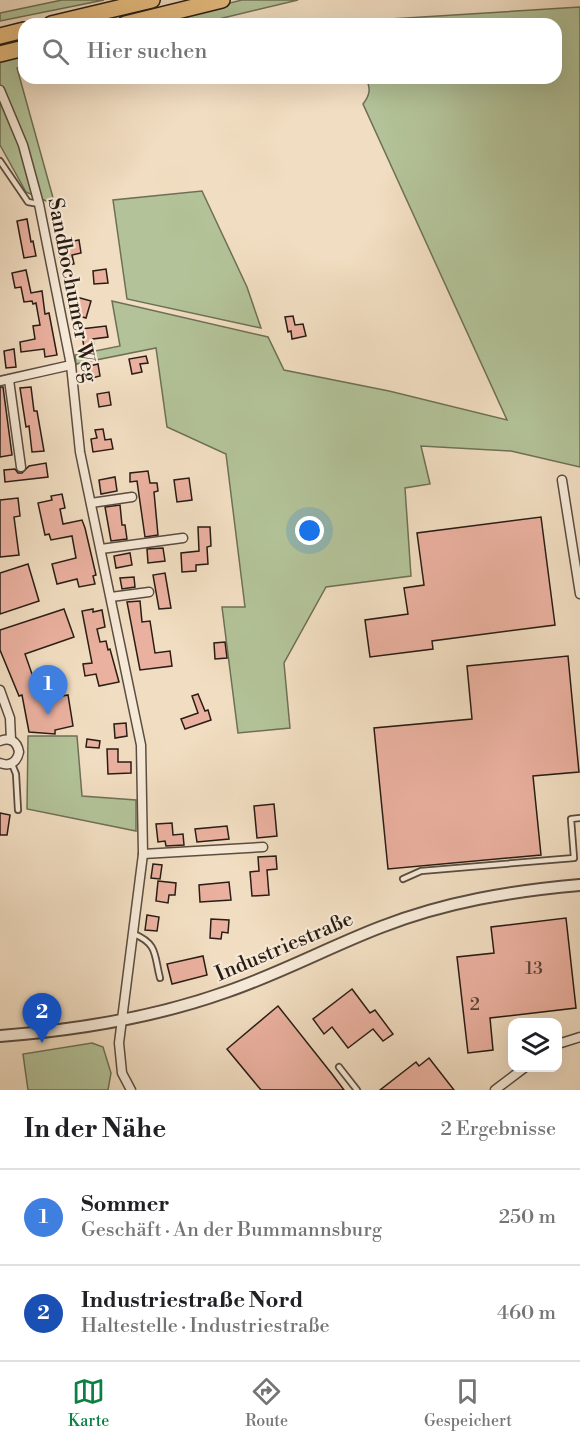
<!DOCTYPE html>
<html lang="de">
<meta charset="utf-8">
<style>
:root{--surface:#fff;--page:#f2f2f2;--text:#202124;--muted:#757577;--line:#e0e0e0;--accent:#0b8043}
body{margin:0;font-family:"Libre Bodoni",serif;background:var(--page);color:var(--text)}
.controls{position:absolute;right:18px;bottom:18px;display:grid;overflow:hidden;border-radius:12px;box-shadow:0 6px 24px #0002}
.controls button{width:54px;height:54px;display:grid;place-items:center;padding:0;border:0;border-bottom:2px solid var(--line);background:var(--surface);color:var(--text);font:30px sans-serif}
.you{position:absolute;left:310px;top:531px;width:21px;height:21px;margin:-15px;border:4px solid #fff;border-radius:50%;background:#1a73e8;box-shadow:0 0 0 9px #1a73e833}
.badge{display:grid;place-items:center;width:39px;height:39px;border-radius:50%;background:var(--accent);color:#fff;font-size:20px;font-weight:700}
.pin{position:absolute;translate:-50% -50px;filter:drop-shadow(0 2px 3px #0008)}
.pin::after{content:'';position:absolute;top:32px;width:21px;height:18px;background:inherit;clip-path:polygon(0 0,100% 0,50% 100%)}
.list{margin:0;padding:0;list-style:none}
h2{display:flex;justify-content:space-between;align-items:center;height:78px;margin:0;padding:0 24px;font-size:26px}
h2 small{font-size:20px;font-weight:400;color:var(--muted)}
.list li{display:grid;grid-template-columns:39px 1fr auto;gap:18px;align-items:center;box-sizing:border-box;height:96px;padding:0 24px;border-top:2px solid var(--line)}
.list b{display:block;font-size:22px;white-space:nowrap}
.list p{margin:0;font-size:20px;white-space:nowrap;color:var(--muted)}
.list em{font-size:20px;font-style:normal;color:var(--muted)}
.icon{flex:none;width:33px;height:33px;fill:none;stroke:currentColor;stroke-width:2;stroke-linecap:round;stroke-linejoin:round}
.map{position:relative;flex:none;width:580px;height:1090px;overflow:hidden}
.search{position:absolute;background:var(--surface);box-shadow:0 6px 24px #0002;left:18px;right:18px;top:18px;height:66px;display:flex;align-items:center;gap:15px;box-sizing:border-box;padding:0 21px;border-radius:18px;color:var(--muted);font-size:22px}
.sheet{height:270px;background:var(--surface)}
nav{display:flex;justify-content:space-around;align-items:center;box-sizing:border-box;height:84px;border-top:2px solid var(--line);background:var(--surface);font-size:16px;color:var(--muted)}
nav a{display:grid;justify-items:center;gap:3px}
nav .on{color:var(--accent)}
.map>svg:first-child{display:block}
</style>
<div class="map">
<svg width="580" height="1090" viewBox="0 0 580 1090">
<rect width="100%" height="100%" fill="#f1ddc1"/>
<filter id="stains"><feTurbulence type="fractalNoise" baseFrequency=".00333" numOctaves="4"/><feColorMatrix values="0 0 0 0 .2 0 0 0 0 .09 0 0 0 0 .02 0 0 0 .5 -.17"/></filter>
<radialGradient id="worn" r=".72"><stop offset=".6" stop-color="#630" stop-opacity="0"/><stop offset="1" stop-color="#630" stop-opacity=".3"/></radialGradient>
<g fill="#b3c298" stroke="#6e7056" stroke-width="1.5">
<path d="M 62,0 L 104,0 L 0,21 L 0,13 Z"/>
<path d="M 242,0 L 298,0 L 198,24 L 144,24 Z"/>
<path d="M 580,7 L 580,467 L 511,451 L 421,446 L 430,484 L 405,488 L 411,576 L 326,587 L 284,663 L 290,728 L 238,733 L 222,607 L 245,607 L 226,454 L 167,427 L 156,348 L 76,364 L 75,355 L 120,346 L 112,301 L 268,337 L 284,370 L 389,391 L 507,420 L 363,104 C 370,95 371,89 366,78 L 556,78 L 556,24 L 351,24 L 358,21 Z"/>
<path d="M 24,53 L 24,66 L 17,68 L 55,205 L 26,192 L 0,145 L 0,59 Z"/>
<path d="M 202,191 L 247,287 L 261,328 L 127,299 L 113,200 Z"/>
<path d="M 28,736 L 77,736 L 82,796 L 136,800 L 136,831 L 27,809 Z"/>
<path d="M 92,1043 L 103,1047 L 111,1073 L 108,1090 L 28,1090 L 23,1054 Z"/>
</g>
<g fill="#ebb1a0" stroke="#291d15" stroke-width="1.5">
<path d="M 27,219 L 31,242 L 33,241 L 36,256 L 24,258 L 17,221 Z"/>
<path d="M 79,240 L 81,253 L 72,255 L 74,264 L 62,266 L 60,256 L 65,255 L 63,243 Z"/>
<path d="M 106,269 L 108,283 L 94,284 L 93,271 Z"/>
<path d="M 26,270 L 31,293 L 42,291 L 45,314 L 49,313 L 57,355 L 45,357 L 44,349 L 21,352 L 20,342 L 35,339 L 33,326 L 40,325 L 36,303 L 33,304 L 32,301 L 24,302 L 21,287 L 15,288 L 12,273 Z"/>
<path d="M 73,296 L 91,301 L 86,318 L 72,314 L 75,305 L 71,305 Z"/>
<path d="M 293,316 L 295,325 L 303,324 L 306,336 L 292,339 L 291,331 L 288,332 L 285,317 Z"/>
<path d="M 106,326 L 108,337 L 93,339 L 94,345 L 84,347 L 81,329 Z"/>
<path d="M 14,349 L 16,367 L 6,368 L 4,351 Z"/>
<path d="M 146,356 L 148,363 L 140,364 L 142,372 L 132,374 L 129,359 Z"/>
<path d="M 98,364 L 100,376 L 88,379 L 85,367 Z"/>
<path d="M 0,387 L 3,387 L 12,455 L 0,457 Z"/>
<path d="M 31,387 L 34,411 L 37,411 L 44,451 L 32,452 L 29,426 L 26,427 L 20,388 Z"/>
<path d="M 109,392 L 111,405 L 99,407 L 97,394 Z"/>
<path d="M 103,429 L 105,440 L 111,439 L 113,449 L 93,452 L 91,439 L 97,438 L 95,430 Z"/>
<path d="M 46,463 L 48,477 L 5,482 L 4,470 L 15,469 L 18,473 L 22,473 L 29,466 Z"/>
<path d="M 148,471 L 150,483 L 157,483 L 158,491 L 154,492 L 158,535 L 145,537 L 137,481 L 130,482 L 130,473 Z"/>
<path d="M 115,477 L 117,491 L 101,494 L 99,480 Z"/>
<path d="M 189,478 L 192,500 L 177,502 L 174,480 Z"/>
<path d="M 62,494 L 65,508 L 60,509 L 63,524 L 82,520 L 85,528 L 96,575 L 93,576 L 95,584 L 79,587 L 77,579 L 57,584 L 52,564 L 76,558 L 72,536 L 51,540 L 49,534 L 45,535 L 38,503 L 52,500 L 51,496 Z"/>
<path d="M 18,498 L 20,516 L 14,517 L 19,555 L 0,557 L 0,500 Z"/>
<path d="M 120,505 L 122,525 L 125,525 L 127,539 L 111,541 L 105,507 Z"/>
<path d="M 541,517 L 555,625 L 432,641 L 433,649 L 370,657 L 365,620 L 408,614 L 404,588 L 424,585 L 417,533 Z"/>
<path d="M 198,527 L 210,527 L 211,546 L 207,547 L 208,564 L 196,565 L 196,571 L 182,572 L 181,553 L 199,551 Z"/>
<path d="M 163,548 L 165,561 L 148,563 L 147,549 Z"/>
<path d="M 130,553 L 132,565 L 116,568 L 114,556 Z"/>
<path d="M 28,564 L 39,601 L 0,614 L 0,573 Z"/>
<path d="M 165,573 L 171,608 L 159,609 L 153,575 Z"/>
<path d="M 134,577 L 135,587 L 122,589 L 120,578 Z"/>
<path d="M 140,601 L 142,622 L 150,621 L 155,653 L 170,651 L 172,666 L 140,670 L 127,602 Z"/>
<path d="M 64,609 L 74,637 L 25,654 L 41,700 L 68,695 L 73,726 L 55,730 L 55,734 L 29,732 L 22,695 L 19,696 L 0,650 L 0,630 Z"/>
<path d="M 93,609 L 93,612 L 102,610 L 105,627 L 97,629 L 100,642 L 106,641 L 108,650 L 110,649 L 119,682 L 99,686 L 96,674 L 85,676 L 83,664 L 92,663 L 82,611 Z"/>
<path d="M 225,642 L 227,658 L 215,659 L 214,643 Z"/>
<path d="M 568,656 L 579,772 L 533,776 L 541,855 L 388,869 L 374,728 L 472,719 L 467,666 Z"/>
<path d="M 198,694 L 205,711 L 208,710 L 211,720 L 185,729 L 181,719 L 198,713 L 192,696 Z"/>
<path d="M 126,723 L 127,736 L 115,738 L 114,724 Z"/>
<path d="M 87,739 L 100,741 L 99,748 L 86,747 Z"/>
<path d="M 107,749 L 118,749 L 118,762 L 131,762 L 131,773 L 108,774 Z"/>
<path d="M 274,804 L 277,836 L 257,838 L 254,806 Z"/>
<path d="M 0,813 L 10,815 L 7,835 L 0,835 Z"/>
<path d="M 172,823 L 173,835 L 183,834 L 184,845 L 166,846 L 165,841 L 158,842 L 156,824 Z"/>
<path d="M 227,826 L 229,839 L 197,842 L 195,829 Z"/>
<path d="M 276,856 L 277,869 L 267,870 L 269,895 L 252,896 L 250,872 L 259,871 L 258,857 Z"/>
<path d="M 153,864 L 162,865 L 160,879 L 151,878 Z"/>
<path d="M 158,881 L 176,883 L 175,895 L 169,895 L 168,903 L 156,901 Z"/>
<path d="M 229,882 L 231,900 L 200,902 L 199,885 Z"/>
<path d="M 147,915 L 159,917 L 157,931 L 145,930 Z"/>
<path d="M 566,918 L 576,1008 L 490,1018 L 493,1050 L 468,1053 L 457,957 L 494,953 L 491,927 Z"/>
<path d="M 211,919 L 229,920 L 228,933 L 222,932 L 221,939 L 210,938 Z"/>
<path d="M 203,956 L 207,975 L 172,984 L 167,964 Z"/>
<path d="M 352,989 L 370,1013 L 375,1010 L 393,1034 L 383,1041 L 373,1029 L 348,1048 L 332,1027 L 324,1034 L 313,1019 Z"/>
<path d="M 278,1006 L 332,1074 L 344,1090 L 261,1090 L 227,1049 Z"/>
<path d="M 429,1058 L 454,1090 L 380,1090 L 416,1062 L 419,1066 Z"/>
</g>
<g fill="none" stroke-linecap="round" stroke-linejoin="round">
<defs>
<g id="service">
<path d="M 0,161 L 28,202 L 39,204"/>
<path d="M 12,764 L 16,774 L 18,810"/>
<path d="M 403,879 L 421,871 L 574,858 L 571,819 L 580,818"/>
<path d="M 134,934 C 158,944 154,955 160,978"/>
<path d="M 339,1067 L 357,1090"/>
</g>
<g id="minor">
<path d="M 0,90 L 23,145 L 39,204 L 71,365 L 80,452 L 141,745 L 143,854 L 119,1043 L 122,1073 L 131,1090"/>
<path d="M 9,380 L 21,467"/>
<path d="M 0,381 L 71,365"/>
<path d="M 562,480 L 580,594"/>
<path d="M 91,503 L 132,497"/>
<path d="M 101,549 L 183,538"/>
<path d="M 111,597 L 149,592"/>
<path d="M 0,690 L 10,718 L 11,740"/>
<path d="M 0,741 C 10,737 17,741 19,752 C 17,762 10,767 0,763"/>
<path d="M 143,854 L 263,847"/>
<path d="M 558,1044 L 580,1037"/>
<path d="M 495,1090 L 524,1068"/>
</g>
<path id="tertiary" d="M 0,1036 C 78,1030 153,1018 226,992 C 279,974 329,947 381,927 C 445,902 511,891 580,885"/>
<g id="motorway">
<path d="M 51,24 L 152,0"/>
<path d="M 125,24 L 222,0"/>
<path d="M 0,36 L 24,30"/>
<path d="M 0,54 L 24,48"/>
</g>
</defs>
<use href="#service" stroke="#5b4d40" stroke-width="8"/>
<use href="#minor" stroke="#5b4d40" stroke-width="11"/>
<use href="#tertiary" stroke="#5b4d40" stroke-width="14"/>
<use href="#motorway" stroke="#291d15" stroke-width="18"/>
<use href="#service" stroke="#f6e9d7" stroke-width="4.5"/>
<use href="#minor" stroke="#f6e9d7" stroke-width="8"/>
<use href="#tertiary" stroke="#f6e9d7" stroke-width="10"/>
<use href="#motorway" stroke="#e8be80" stroke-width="15"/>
</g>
<g text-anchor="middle" stroke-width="4.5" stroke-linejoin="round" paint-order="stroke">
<g font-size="18" fill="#5a4238">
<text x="534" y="974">13</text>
<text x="475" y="1010">2</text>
</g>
<g font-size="21" fill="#291d15" stroke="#f6e9d7">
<text transform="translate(73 290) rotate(79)" y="7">Sandbochumer Weg</text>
<text transform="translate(284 946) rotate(-23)" y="7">Industriestraße</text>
</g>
</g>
<rect width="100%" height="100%" filter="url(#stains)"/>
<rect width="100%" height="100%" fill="url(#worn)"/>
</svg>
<div class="controls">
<button><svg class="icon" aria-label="layers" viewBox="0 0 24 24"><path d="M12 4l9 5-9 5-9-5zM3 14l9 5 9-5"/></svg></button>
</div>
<div class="you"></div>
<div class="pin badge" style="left:48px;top:715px;background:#3f7fe0">1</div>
<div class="pin badge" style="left:42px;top:1043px;background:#1a4fb4">2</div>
<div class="search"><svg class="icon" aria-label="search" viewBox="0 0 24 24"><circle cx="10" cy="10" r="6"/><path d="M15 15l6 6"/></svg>Hier suchen</div>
</div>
<section class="sheet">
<h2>In der Nähe<small>2 Ergebnisse</small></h2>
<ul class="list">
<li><span class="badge" style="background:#3f7fe0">1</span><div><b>Sommer</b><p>Geschäft · An der Bummannsburg</p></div><em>250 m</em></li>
<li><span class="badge" style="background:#1a4fb4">2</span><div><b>Industriestraße Nord</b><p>Haltestelle · Industriestraße</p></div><em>460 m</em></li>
</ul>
</section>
<nav>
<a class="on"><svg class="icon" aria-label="map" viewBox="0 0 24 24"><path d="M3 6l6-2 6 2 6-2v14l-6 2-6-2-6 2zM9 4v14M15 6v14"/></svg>Karte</a>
<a><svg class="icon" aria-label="directions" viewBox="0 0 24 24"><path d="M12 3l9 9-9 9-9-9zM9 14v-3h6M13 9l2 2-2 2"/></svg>Route</a>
<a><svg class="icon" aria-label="saved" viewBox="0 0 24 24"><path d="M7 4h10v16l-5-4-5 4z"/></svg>Gespeichert</a>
</nav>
